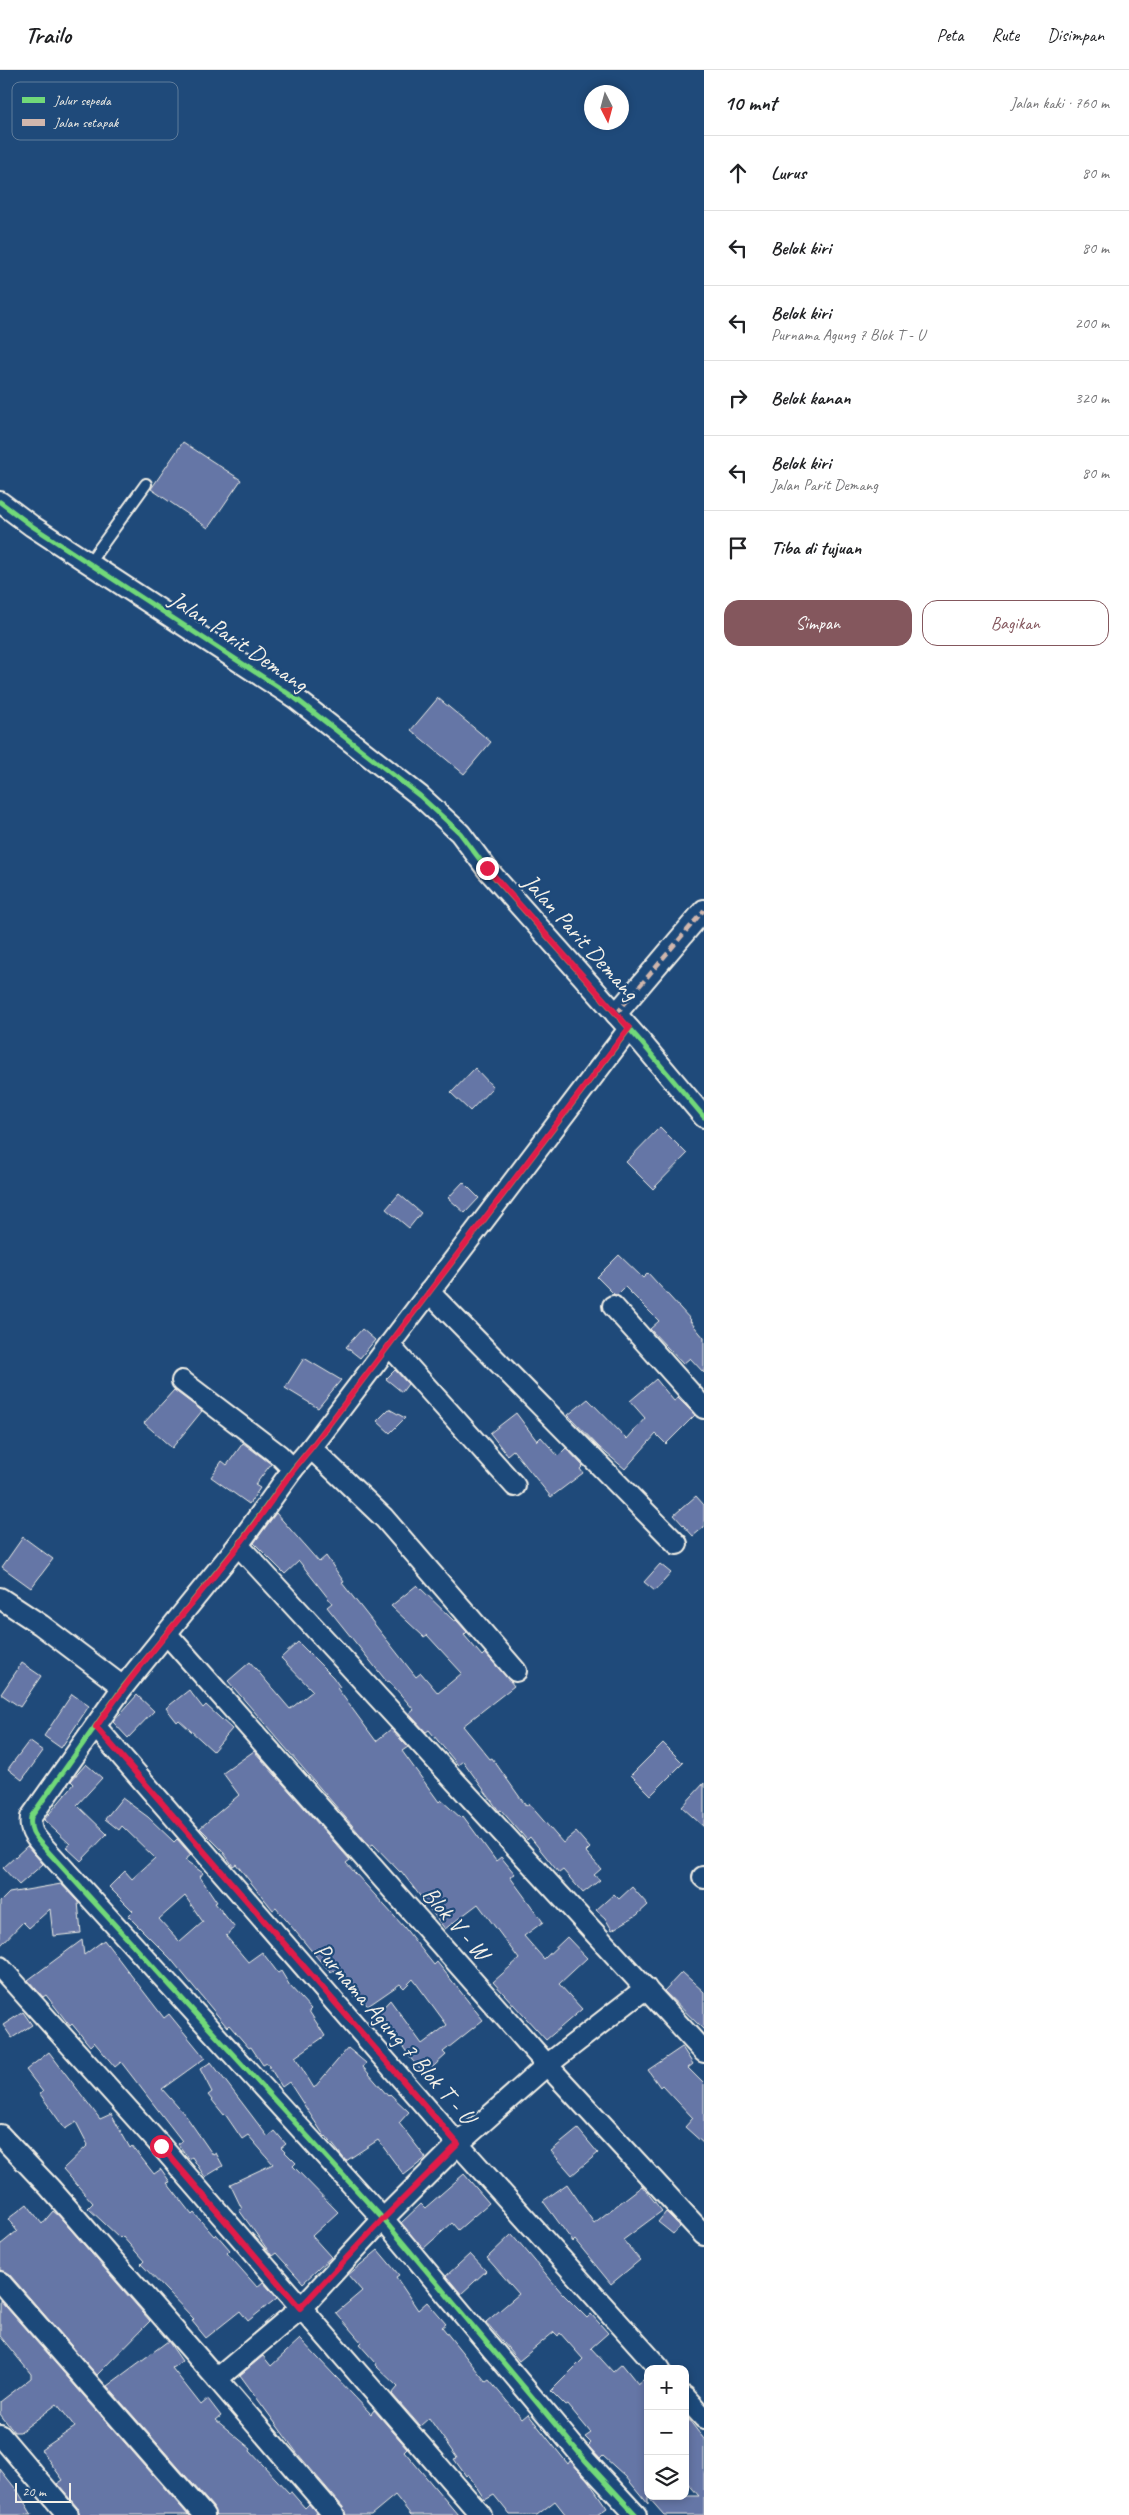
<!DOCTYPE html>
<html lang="id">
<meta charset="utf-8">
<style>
:root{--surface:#fff;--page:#f2f2f2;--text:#202124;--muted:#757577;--line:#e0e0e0;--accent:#84575d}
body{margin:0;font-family:Caveat,sans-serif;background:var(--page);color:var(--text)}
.controls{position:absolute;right:15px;bottom:15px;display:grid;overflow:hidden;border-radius:10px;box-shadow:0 2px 8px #0003}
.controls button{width:45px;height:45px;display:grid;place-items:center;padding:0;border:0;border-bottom:1px solid var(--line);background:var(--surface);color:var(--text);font:25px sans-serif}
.compass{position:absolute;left:584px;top:15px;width:45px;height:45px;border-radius:50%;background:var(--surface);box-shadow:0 2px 8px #0003;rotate:174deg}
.scale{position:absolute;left:15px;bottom:12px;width:56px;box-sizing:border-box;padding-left:5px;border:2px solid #f4f1e8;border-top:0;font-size:14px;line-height:18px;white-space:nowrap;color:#f4f1e8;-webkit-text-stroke:4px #1f4a7a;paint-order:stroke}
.stop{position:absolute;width:15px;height:15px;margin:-11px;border:4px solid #e11d48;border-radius:50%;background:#fff}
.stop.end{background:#e11d48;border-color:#fff;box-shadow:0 1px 5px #0008}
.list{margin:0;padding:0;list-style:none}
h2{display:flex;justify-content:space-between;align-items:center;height:65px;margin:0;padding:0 20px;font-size:21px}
h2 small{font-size:16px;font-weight:400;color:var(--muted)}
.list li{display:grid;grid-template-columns:32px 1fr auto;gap:15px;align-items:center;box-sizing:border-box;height:75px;padding:0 20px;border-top:1px solid var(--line)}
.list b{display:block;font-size:19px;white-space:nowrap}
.list p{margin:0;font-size:16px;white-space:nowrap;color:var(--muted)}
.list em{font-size:16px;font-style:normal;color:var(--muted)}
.actions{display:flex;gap:10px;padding:15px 20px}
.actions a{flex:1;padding:11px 0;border:1px solid var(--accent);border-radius:15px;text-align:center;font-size:18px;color:var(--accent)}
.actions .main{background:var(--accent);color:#fff}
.icon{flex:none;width:28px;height:28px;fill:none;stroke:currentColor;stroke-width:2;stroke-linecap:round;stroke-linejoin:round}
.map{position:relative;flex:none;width:704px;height:2445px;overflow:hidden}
header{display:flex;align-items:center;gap:30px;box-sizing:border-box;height:70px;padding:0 25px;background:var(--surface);border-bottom:1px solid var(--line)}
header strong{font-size:24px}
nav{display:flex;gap:28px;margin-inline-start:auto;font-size:18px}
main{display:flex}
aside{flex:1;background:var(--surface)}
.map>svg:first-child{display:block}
</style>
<header>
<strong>Trailo</strong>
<nav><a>Peta</a><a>Rute</a><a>Disimpan</a></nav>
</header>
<main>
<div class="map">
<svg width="704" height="2445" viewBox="0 0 704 2445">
<rect width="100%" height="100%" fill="#1f4a7a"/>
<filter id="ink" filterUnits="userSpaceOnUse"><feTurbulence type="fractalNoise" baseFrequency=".02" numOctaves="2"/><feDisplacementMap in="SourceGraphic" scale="10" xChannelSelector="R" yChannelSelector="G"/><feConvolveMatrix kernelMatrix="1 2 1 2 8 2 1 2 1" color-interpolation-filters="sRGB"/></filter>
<g filter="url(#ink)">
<g fill="#6576a6" stroke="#f4f1e8" fill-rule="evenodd">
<path d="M 183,372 L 241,410 L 208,458 L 151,419 Z"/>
<path d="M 438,628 L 491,672 L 464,704 L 411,660 Z"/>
<path d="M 475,998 L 493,1017 L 470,1041 L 451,1023 Z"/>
<path d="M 660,1057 L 687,1084 L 653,1119 L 626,1092 Z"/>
<path d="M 463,1112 L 479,1128 L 465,1143 L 448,1128 Z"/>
<path d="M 399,1124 L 421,1143 L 409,1158 L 386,1139 Z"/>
<path d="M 619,1185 L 643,1208 L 648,1203 L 691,1250 L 690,1251 L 704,1268 L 704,1303 L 690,1288 L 683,1294 L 650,1259 L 659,1251 L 625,1217 L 617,1225 L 615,1225 L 597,1207 Z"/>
<path d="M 362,1259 L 375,1270 L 360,1288 L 346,1277 Z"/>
<path d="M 304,1288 L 341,1310 L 318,1338 L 285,1318 Z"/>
<path d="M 395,1300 L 408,1314 L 402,1322 L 386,1309 Z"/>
<path d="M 656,1309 L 674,1331 L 678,1328 L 695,1345 L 666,1374 L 656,1364 L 625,1399 L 600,1378 L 568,1345 L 588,1329 L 627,1369 L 645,1348 L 630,1331 Z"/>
<path d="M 174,1320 L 202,1341 L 172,1378 L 144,1353 Z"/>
<path d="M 389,1339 L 405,1348 L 390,1363 L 377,1351 Z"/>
<path d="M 516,1343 L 537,1371 L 541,1367 L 558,1386 L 566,1378 L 583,1396 L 580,1399 L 583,1403 L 551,1427 L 513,1380 L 507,1385 L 490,1363 Z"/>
<path d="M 243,1373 L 271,1394 L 255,1415 L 260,1418 L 249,1434 L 211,1407 L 222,1391 L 227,1395 Z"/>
<path d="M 696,1426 L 704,1435 L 704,1457 L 693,1466 L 674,1445 Z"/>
<path d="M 276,1443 L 319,1492 L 326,1486 L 344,1512 L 342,1513 L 416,1607 L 421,1603 L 438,1623 L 462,1603 L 427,1565 L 424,1567 L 391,1536 L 417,1515 L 454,1551 L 456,1550 L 458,1552 L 467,1562 L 464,1565 L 482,1586 L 485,1583 L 510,1611 L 514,1616 L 463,1656 L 490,1689 L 492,1688 L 526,1736 L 529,1734 L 563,1773 L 576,1762 L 590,1778 L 586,1782 L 601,1799 L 594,1805 L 600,1810 L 583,1823 L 563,1800 L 559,1803 L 530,1767 L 527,1770 L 501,1740 L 499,1741 L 463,1691 L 458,1695 L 429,1660 L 426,1662 L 409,1644 L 414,1640 L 389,1611 L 387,1612 L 327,1537 L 332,1533 L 299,1491 L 285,1504 L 254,1473 Z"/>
<path d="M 23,1467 L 53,1489 L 31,1518 L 2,1497 Z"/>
<path d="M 660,1494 L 671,1503 L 655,1521 L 644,1512 Z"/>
<path d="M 298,1572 L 333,1607 L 340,1617 L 337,1618 L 376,1671 L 391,1659 L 408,1677 L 402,1681 L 439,1732 L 441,1730 L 461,1748 L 463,1746 L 496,1791 L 501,1787 L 515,1804 L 510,1807 L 543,1852 L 524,1866 L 544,1889 L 567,1867 L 587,1888 L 559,1914 L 582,1939 L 546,1970 L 493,1912 L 519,1889 L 478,1834 L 445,1859 L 401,1801 L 400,1802 L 373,1774 L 370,1776 L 228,1611 L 250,1592 L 290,1639 L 313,1621 L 281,1588 Z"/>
<path d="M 22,1593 L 41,1606 L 20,1637 L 1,1624 Z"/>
<path d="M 189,1620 L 203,1638 L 206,1635 L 232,1659 L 213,1681 L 179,1650 L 177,1652 L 166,1638 Z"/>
<path d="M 72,1624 L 89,1636 L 61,1678 L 44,1666 Z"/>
<path d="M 137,1625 L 154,1641 L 128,1668 L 113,1652 Z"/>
<path d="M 29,1671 L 43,1681 L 22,1710 L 8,1699 Z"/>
<path d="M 663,1673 L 683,1693 L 651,1725 L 631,1705 Z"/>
<path d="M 254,1681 L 350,1790 L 346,1793 L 404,1857 L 434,1895 L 437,1892 L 483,1950 L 443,1982 L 446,1985 L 425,2004 L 412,1990 L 388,1955 L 377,1944 L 390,1930 L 422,1974 L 447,1955 L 413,1909 L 404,1918 L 400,1914 L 368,1936 L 357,1925 L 355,1927 L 334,1900 L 331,1902 L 320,1891 L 276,1838 L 273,1840 L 236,1794 L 233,1796 L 221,1779 L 200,1758 L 239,1725 L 223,1703 Z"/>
<path d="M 86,1694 L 102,1708 L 77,1735 L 107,1764 L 81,1791 L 66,1777 L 70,1774 L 44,1750 L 74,1714 L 71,1711 Z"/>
<path d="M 704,1713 L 704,1757 L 682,1737 Z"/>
<path d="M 122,1728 L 148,1747 L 174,1772 L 177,1769 L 191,1785 L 185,1790 L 203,1803 L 200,1807 L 217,1832 L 215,1833 L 235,1858 L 226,1866 L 248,1892 L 262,1882 L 278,1903 L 281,1901 L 290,1916 L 311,1939 L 309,1941 L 325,1966 L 295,1987 L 314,2018 L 348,1978 L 366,1993 L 363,1997 L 388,2026 L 390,2024 L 409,2042 L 399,2053 L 426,2088 L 404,2105 L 378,2070 L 346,2091 L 326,2066 L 325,2067 L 289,2012 L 282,2017 L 267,1993 L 263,1995 L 251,1977 L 249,1978 L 229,1955 L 227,1957 L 170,1888 L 128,1846 L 133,1841 L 109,1817 L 125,1801 L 132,1809 L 155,1788 L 122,1756 L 119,1760 L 105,1749 ZM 185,1826 L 203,1852 L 180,1872 L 159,1849 Z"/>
<path d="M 27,1776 L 43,1794 L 19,1815 L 3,1798 Z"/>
<path d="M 61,1814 L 78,1832 L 81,1863 L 53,1866 L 50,1839 L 29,1858 L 23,1852 L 0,1876 L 0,1832 L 9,1823 Z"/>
<path d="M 632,1817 L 648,1835 L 637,1845 L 612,1860 L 605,1848 L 596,1840 L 614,1824 L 619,1829 Z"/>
<path d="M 82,1870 L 84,1885 L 104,1870 L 164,1948 L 169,1944 L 205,1988 L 162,2019 L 186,2046 L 213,2085 L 216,2083 L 223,2096 L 205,2107 L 192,2087 L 189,2089 L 178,2074 L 182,2071 L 121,1992 L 115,1997 L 94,1972 L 90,1976 L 72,1954 L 70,1956 L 46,1925 L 43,1927 L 28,1910 Z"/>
<path d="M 682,1902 L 704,1922 L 704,1960 L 664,1921 Z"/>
<path d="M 23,1942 L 32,1955 L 12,1968 L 3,1955 Z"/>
<path d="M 682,1977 L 693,1994 L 688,1998 L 704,2014 L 704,2074 L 685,2057 L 693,2048 L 662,2015 L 660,2017 L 648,2000 Z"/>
<path d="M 49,1982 L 100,2049 L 111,2044 L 130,2078 L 132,2076 L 154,2104 L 161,2099 L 170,2112 L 167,2113 L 192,2145 L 194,2143 L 214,2166 L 216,2164 L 230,2180 L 227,2183 L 257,2217 L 263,2212 L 277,2228 L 248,2251 L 240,2241 L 206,2268 L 192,2251 L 194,2249 L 141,2194 L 144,2191 L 122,2166 L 120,2168 L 88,2138 L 93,2133 L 63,2099 L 88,2075 L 76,2052 L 65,2059 L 40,2024 L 43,2022 L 26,2000 Z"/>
<path d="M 211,1992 L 268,2067 L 275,2061 L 286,2074 L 281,2078 L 296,2093 L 293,2096 L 338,2142 L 312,2166 L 331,2187 L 303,2213 L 276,2183 L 272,2186 L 239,2140 L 242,2139 L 230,2114 L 273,2094 L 248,2065 L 242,2069 L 225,2044 L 224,2045 L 208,2025 L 212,2022 L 200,1999 Z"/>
<path d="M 578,2059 L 598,2083 L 572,2105 L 551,2081 Z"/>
<path d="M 464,2104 L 489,2133 L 458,2160 L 452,2153 L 423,2179 L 401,2153 L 421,2134 L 425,2138 Z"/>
<path d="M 567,2114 L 594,2153 L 642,2116 L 662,2141 L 623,2170 L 640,2190 L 611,2214 L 575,2170 L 573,2172 L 543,2131 Z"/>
<path d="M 27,2134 L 42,2154 L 53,2141 L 59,2146 L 150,2251 L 97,2305 L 9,2204 L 0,2200 L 0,2175 L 17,2161 L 8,2149 Z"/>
<path d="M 666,2142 L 680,2156 L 673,2164 L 658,2152 Z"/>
<path d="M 512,2164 L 562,2223 L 587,2248 L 591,2244 L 608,2263 L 591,2278 L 613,2302 L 622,2294 L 638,2314 L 648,2306 L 648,2426 L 699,2426 L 685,2410 L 685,2345 L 704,2369 L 704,2445 L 664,2445 L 648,2427 L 648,2434 L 626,2407 L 603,2386 L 600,2389 L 588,2376 L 591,2373 L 585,2367 L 591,2363 L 568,2335 L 566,2336 L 551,2321 L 583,2289 L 560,2263 L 558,2266 L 554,2262 L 519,2291 L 486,2252 L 519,2224 L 487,2188 Z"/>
<path d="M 378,2180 L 399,2205 L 396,2207 L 418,2240 L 427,2232 L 446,2254 L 442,2257 L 486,2312 L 489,2310 L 522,2349 L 528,2344 L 568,2394 L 570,2391 L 587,2409 L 607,2438 L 597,2445 L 566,2445 L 555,2431 L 537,2445 L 510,2445 L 494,2425 L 485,2430 L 468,2404 L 466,2406 L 454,2389 L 457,2388 L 429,2348 L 420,2356 L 392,2324 L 398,2317 L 375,2295 L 376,2293 L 359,2274 L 361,2272 L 336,2243 L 362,2221 L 348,2205 Z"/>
<path d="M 470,2184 L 486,2201 L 461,2224 L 446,2206 Z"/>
<path d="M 0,2230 L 188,2445 L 80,2445 L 77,2437 L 57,2414 L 63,2410 L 41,2380 L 75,2357 L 57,2334 L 20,2362 L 14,2362 L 0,2344 L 0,2332 L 31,2308 L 31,2304 L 0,2266 Z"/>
<path d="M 300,2269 L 371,2344 L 374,2340 L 407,2378 L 404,2381 L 458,2445 L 411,2445 L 395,2425 L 371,2445 L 346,2445 L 343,2437 L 297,2383 L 240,2305 L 263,2286 L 271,2296 Z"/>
<path d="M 168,2271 L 182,2291 L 172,2298 L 201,2335 L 208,2329 L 221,2346 L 216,2350 L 251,2379 L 250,2381 L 289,2423 L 291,2422 L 305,2438 L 309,2434 L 318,2445 L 216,2445 L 213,2437 L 107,2316 Z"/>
<path d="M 0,2399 L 19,2423 L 32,2445 L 0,2445 Z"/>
</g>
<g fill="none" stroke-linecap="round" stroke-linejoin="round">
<defs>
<path id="lane" d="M 89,493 L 146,414"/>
<g id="street">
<path d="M 0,432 L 32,456 L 295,628 L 420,726 L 460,763 L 487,799 L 641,972 L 704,1047"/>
<path d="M 616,944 L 704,840"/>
<path d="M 629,959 L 311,1378 L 293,1399 L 238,1475 L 123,1617 L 31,1747 C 29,1760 34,1766 42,1775 L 383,2149 L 585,2390 L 636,2445"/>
<path d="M 429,1222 L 677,1474"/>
<path d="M 613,1236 L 704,1338"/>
<path d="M 389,1275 L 515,1416"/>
<path d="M 182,1311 L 279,1385 L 293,1399"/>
<path d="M 311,1378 L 384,1448 L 516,1601"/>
<path d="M 238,1475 L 704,1982"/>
<path d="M 0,1528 L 41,1555 L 123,1617"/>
<path d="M 166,1563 L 547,1995 L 704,2165"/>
<path d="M 96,1657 L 458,2074 L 660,2299"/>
<path d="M 703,1807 L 704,1808"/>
<path d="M 0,1897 L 161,2076 L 481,2445"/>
<path d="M 0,2065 L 50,2118 L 217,2309 L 301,2238 L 383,2149 L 458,2074 L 547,1995 L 646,1918"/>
<path d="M 0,2212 L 204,2445"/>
<path d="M 217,2309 L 334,2445"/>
<path d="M 685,2327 L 704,2348"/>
<path d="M 0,2365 L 68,2445"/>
</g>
</defs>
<use href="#lane" stroke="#f4f1e8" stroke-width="14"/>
<use href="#street" stroke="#f4f1e8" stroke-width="24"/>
<use href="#lane" stroke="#1f4a7a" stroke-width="10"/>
<use href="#street" stroke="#1f4a7a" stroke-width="20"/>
<path stroke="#d1b7ad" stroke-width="4" stroke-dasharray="8 4" stroke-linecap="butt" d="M 616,944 L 704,840"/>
<defs>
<g id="cycleway">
<path d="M 0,432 L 32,456 L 295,628 L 420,726 L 460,763 L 487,799 L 641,972 L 704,1047"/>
<path d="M 629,959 L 311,1378 L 293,1399 L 238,1475 L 123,1617 L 31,1747 C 29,1760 34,1766 42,1775 L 383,2149 L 585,2390 L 636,2445"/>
</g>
</defs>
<use href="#cycleway" stroke="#1f4a7a" stroke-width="8"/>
<use href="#cycleway" stroke="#71d979" stroke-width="5"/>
</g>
</g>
<g fill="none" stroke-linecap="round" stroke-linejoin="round" filter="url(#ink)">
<path stroke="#e11d48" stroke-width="6" d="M 161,2076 L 300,2238 L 383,2149 L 458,2074 L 96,1657 C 139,1593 191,1536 239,1475 C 264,1443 285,1408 311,1378 L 629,958 L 487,798"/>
</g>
<g text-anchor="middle" stroke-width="4.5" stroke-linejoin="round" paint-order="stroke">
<g font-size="24" fill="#f4f1e8" stroke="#1f4a7a">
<text transform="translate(239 571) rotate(34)" y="8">Jalan Parit Demang</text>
<text transform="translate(581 867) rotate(48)" y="8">Jalan Parit Demang</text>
<text transform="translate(456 1853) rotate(49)" y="8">Blok V - W</text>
<text transform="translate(395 1963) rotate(49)" y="8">Purnama Agung 7 Blok T - U</text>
</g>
</g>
<rect x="12" y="12" width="166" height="58" rx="8" fill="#1f4a7a" stroke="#5f7c9b" stroke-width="1"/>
<rect x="22" y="27" width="23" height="6" fill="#71d979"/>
<rect x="22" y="49" width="23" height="7" fill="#d1b7ad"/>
<g font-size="14" fill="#f4f1e8">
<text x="54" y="35">Jalur sepeda</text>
<text x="54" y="57">Jalan setapak</text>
</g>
</svg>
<div class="controls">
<button>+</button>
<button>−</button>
<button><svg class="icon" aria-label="layers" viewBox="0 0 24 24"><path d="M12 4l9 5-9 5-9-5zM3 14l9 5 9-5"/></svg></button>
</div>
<svg class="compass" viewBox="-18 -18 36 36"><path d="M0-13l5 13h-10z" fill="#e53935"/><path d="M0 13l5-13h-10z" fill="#757577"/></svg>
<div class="scale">20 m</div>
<div class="stop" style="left:161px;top:2076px"></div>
<div class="stop end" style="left:487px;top:798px"></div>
</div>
<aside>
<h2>10 mnt<small>Jalan kaki · 760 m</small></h2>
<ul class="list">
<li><svg class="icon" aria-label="ahead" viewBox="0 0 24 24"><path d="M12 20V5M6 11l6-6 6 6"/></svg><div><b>Lurus</b></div><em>80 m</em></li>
<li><svg class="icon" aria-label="left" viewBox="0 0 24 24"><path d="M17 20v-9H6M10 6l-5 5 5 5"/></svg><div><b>Belok kiri</b></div><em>80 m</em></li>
<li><svg class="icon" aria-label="left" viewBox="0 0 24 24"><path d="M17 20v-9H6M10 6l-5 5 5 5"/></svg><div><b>Belok kiri</b><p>Purnama Agung 7 Blok T - U</p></div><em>200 m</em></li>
<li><svg class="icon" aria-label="right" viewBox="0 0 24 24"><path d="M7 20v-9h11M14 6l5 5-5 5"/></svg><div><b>Belok kanan</b></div><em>320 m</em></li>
<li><svg class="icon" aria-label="left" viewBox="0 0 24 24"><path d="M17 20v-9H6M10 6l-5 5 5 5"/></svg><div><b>Belok kiri</b><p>Jalan Parit Demang</p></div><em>80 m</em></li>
<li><svg class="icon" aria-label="arrive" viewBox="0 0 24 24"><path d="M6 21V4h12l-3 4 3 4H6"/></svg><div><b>Tiba di tujuan</b></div></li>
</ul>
<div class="actions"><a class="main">Simpan</a><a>Bagikan</a></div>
</aside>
</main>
